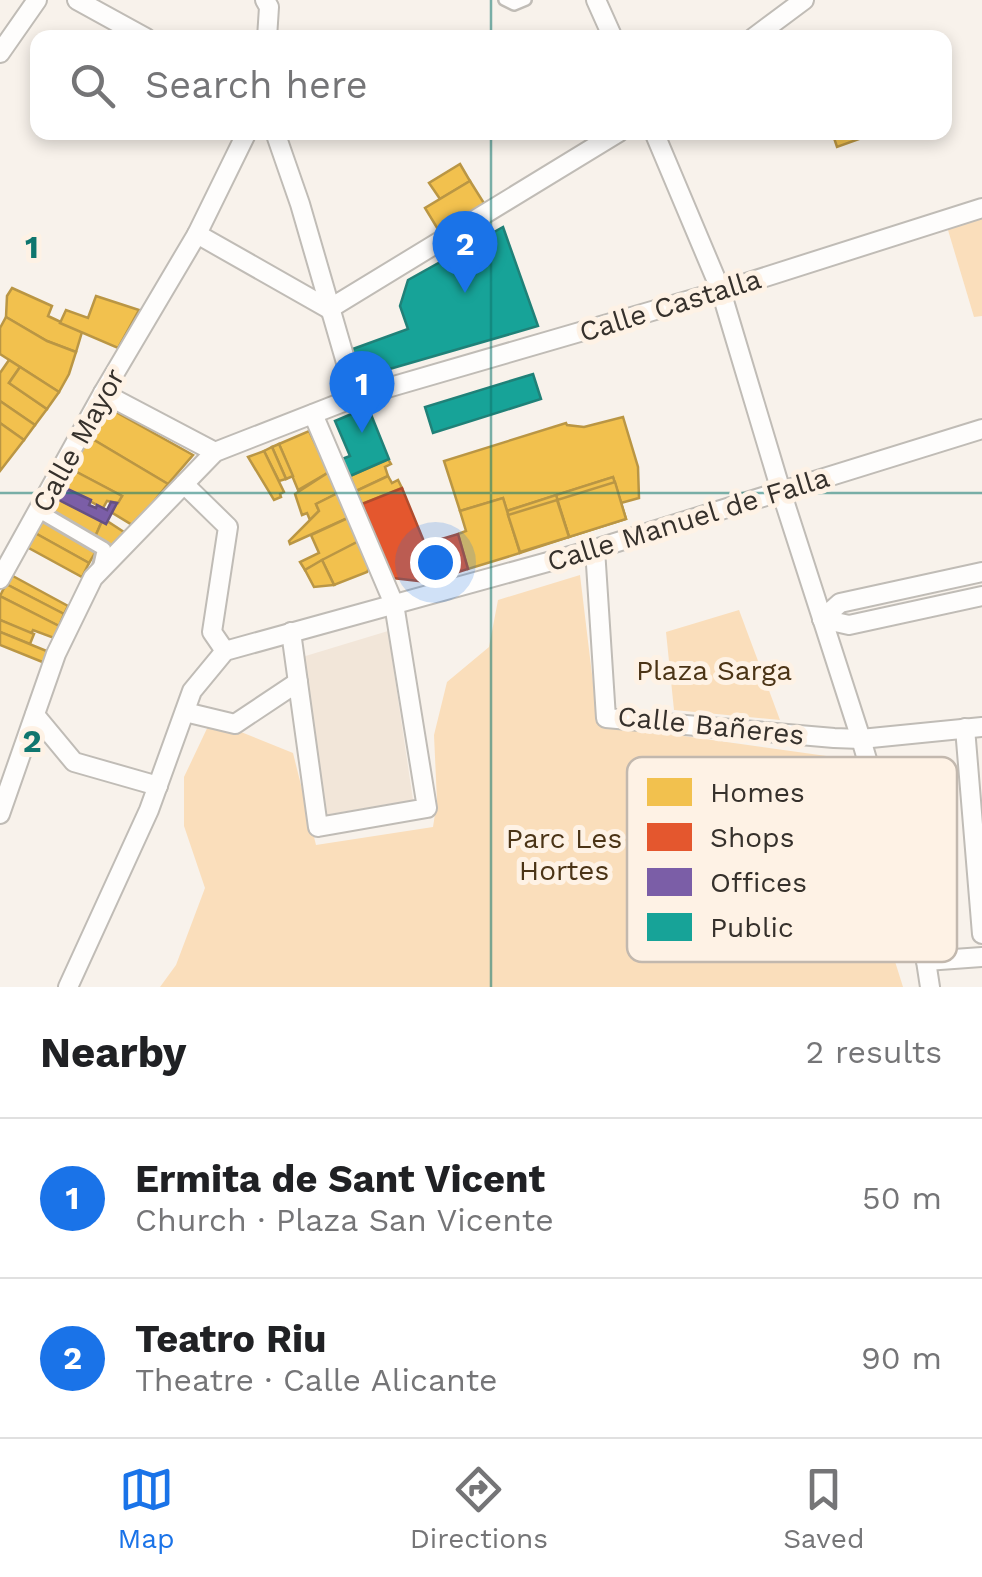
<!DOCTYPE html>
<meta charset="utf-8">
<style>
:root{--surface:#fff;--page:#f6f6f6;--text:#202124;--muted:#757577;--line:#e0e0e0;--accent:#1a73e8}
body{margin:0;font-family:"Work Sans",sans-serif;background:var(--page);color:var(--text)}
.you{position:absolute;left:435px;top:562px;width:35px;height:35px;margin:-25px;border:8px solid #fff;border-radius:50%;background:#1a73e8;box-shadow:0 0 0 15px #1a73e833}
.badge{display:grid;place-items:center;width:65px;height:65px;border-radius:50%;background:var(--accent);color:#fff;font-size:32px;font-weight:700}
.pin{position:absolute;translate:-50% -82px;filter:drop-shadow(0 2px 5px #0008)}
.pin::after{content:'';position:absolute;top:52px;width:35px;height:30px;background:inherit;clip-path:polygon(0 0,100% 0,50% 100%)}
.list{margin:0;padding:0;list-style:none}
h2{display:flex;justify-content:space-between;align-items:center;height:130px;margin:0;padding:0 40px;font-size:42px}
h2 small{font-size:32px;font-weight:400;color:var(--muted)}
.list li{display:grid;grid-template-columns:65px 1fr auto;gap:30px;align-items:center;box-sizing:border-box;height:160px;padding:0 40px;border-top:2px solid var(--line)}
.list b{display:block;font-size:38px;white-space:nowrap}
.list p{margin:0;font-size:32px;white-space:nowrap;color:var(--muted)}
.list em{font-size:32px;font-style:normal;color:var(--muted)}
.icon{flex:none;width:55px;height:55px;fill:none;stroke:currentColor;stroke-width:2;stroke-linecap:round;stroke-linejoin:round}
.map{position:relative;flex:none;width:982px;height:987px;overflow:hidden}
.search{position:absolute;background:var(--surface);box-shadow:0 5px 15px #0003;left:30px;right:30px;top:30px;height:110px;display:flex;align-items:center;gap:25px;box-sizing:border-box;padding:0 35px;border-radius:20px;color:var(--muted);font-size:38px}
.sheet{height:450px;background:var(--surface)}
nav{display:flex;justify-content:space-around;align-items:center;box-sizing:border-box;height:140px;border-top:2px solid var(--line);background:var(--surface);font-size:28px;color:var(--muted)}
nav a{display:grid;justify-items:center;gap:5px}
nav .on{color:var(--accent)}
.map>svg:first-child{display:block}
</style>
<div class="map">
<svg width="982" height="987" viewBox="0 0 982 987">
<rect width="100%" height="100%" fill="#f8f2eb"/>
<path fill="#f2e6d9" d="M 388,631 L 413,800 L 324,815 L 299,658 Z"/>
<g fill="#fadebb">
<path d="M 982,215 L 982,316 L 974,317 L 948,230 Z"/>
<path d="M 580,575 L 598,724 L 848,759 L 838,779 L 903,987 L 160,987 L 176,965 L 205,888 L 184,826 L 184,777 L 211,720 L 293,753 L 316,845 L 433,827 L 437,801 L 434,735 L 447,682 L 489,647 L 498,600 Z"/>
<path d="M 739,610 L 780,720 L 674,710 L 666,632 Z"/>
</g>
<g fill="#f2c14e" stroke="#ba9644" stroke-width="2.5">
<path d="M 832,132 L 861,132 L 862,138 L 837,147 Z"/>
<path d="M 460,164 L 470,181 L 440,199 L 429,183 Z"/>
<path d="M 470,181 L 487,208 L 442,236 L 425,208 Z"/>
<path d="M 12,288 L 52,306 L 48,316 L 82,332 L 76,352 L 47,341 L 6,317 L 7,296 Z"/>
<path d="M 96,296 L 139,310 L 118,348 L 60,323 L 66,310 L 88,318 Z"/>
<path d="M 6,317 L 47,341 L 76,352 L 69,374 L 59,392 L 0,354 L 0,328 Z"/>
<path d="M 9,360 L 20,367 L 9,383 L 47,409 L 35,425 L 0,401 L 0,373 Z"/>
<path d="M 20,367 L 59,392 L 47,409 L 9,383 Z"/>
<path d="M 0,401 L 35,425 L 24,440 L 0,423 Z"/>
<path d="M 105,406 L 193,455 L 168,484 L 89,437 Z"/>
<path d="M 623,417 L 638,467 L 639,498 L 621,503 L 613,477 L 507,511 L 503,498 L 460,511 L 444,461 L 566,423 L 567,425 L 584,427 Z"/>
<path d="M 0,423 L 24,440 L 0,471 Z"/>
<path d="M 309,431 L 329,472 L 298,490 L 279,444 Z"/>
<path d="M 89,437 L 168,484 L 134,526 L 111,512 L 122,496 L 71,469 Z"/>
<path d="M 279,444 L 293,476 L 286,479 L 272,447 Z"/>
<path d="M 272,447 L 286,479 L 279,481 L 264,451 Z"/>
<path d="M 264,451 L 284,492 L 280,494 L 281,497 L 274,500 L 248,457 Z"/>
<path d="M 388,459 L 391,464 L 385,467 L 388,476 L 356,491 L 350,476 Z"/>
<path d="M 71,469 L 122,496 L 118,503 L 107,501 L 103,508 L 61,486 Z"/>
<path d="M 329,472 L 338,493 L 316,504 L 319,511 L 310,520 L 307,513 L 302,515 L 295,494 Z"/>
<path d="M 388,476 L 392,483 L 398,480 L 402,488 L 362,504 L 356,491 Z"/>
<path d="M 613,477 L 626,519 L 569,537 L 556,495 Z"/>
<path d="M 615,482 L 626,519 L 569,537 L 557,500 Z"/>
<path d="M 338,493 L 350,517 L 290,544 L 289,541 L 319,511 L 316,504 Z"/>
<path d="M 556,495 L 569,537 L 520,553 L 507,511 Z"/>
<path d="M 55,498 L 102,521 L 95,537 L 47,511 Z"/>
<path d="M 503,498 L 520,553 L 468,569 L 458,534 L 466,531 L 460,511 Z"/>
<path d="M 557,500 L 569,537 L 520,552 L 508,515 Z"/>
<path d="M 350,517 L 361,540 L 305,570 L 300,562 L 319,553 L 311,535 Z"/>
<path d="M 43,520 L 97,550 L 89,563 L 35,533 Z"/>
<path d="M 102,521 L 106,524 L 107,521 L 127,534 L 114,550 L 95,537 Z"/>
<path d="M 35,533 L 89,563 L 82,577 L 27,547 Z"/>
<path d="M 361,540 L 372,563 L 367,572 L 334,585 L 322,560 Z"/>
<path d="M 322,560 L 334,585 L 314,587 L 305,570 Z"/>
<path d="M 11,575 L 68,606 L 64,614 L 6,584 Z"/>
<path d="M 6,584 L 64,614 L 59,626 L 0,596 Z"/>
<path d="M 0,596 L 59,626 L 54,638 L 33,630 L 31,634 L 0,620 Z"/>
<path d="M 0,620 L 34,634 L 30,644 L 0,632 Z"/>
<path d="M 0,632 L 49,652 L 45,663 L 0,645 Z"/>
</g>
<path fill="#e4572e" stroke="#b04c2d" stroke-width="2.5" d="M 402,488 L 425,544 L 458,534 L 468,569 L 427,582 L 393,578 L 362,504 Z"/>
<path fill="#7b5ea7" stroke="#665082" stroke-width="2.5" d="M 61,486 L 91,500 L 89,505 L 96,508 L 97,505 L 107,510 L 111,502 L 117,503 L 106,524 L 55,498 Z"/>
<g fill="#17a398" stroke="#208178" stroke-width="2.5">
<path d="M 503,227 L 538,326 L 362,377 L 350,350 L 408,329 L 400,306 L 408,280 Z"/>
<path d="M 533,374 L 541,399 L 433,433 L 425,407 Z"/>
<path d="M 368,407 L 389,459 L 350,476 L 342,459 L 350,456 L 335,421 Z"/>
</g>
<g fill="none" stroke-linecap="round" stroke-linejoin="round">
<defs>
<path id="service" d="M 504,0 L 514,5 L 526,0"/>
<path id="pedestrian" d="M 39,511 L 104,549 L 99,571"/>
<g id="minor">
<path d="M 77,0 L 146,38"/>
<path d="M 265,0 L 269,7 L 267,38"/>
<path d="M 596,0 L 613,38"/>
<path d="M 753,38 L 804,0"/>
<path d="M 0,53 L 37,0"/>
<path d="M 275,132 L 300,204 L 356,397"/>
<path d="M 654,132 L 721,291 L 781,491 L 861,739 L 926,961 L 930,987"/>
<path d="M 197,234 L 329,309"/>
<path d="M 329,309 L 619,132"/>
<path d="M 103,393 L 215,452"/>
<path d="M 184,484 L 228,527 L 212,632 L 225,651"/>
<path d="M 595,549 L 606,718 L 834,738 L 861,739 L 982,727"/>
<path d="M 0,579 L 103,393 L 197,234 L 247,132"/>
<path d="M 822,619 L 840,603 L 982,572"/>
<path d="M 822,619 L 849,625 L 982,596"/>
<path d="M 291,632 L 318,827 L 427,808 L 394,604 L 313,414"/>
<path d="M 185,712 L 235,724 L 298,682"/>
<path d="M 35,715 L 74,762 L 158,786"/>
<path d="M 965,728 L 982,934"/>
<path d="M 0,814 L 56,654 L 93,578 L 215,452 L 356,397 L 721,291 L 982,208"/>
<path d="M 926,961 L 982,957"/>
<path d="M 68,987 L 149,810 L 192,691 L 225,651 L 595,549 L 982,429"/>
</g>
</defs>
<use href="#service" stroke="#c0bcb6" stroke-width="14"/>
<use href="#pedestrian" stroke="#c0bcb6" stroke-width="18"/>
<use href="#minor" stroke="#c0bcb6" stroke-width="22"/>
<use href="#service" stroke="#fefdfc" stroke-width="9"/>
<use href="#pedestrian" stroke="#fefdfc" stroke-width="12"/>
<use href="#minor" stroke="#fefdfc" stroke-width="18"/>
</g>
<path fill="none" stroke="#0f766e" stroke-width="2.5" stroke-opacity="0.55" d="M 491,0 L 491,38M 491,132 L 491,987M 0,493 L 982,493"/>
<g text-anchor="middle" stroke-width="10" stroke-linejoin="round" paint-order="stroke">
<g font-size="28" fill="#36312c" stroke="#fef2e5">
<text transform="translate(670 305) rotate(-17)" y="10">Calle Castalla</text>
<text transform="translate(78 440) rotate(-61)" y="10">Calle Mayor</text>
<text transform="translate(688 519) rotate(-17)" y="10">Calle Manuel de Falla</text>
<text transform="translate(711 725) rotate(6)" y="10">Calle Bañeres</text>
</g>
<g font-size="28" fill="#4b3416" stroke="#fef2e5">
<text x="714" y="680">Plaza Sarga</text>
<text x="564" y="848">Parc Les<tspan x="564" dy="32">Hortes</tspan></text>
</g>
</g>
<rect x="627" y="757" width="330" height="205" rx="15" fill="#fef2e5" stroke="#c2b8ae" stroke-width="2.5"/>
<rect x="647" y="778" width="45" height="28" fill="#f2c14e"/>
<rect x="647" y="823" width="45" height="28" fill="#e4572e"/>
<rect x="647" y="868" width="45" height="28" fill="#7b5ea7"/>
<rect x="647" y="913" width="45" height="28" fill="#17a398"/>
<g font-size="28" fill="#36312c">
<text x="710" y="802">Homes</text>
<text x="710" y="847">Shops</text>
<text x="710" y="892">Offices</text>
<text x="710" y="937">Public</text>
</g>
<g font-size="32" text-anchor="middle" font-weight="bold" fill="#0f766e" stroke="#fef2e5" stroke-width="10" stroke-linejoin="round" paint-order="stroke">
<text x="32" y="258">1</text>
<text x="32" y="752">2</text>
</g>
</svg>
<div class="you"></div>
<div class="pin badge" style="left:362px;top:433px">1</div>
<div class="pin badge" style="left:465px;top:293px">2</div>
<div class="search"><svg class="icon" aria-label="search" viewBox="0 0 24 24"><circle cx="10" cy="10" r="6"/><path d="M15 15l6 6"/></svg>Search here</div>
</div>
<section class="sheet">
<h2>Nearby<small>2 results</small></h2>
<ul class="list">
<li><span class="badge">1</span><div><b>Ermita de Sant Vicent</b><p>Church · Plaza San Vicente</p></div><em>50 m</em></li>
<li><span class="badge">2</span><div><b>Teatro Riu</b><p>Theatre · Calle Alicante</p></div><em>90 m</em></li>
</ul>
</section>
<nav>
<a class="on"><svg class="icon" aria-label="map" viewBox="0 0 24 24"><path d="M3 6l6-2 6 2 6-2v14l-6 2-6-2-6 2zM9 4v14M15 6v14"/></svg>Map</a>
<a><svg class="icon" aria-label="directions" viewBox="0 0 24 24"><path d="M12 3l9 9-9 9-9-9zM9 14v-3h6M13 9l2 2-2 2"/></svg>Directions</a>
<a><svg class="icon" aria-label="saved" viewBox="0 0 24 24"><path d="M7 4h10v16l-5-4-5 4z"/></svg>Saved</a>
</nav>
